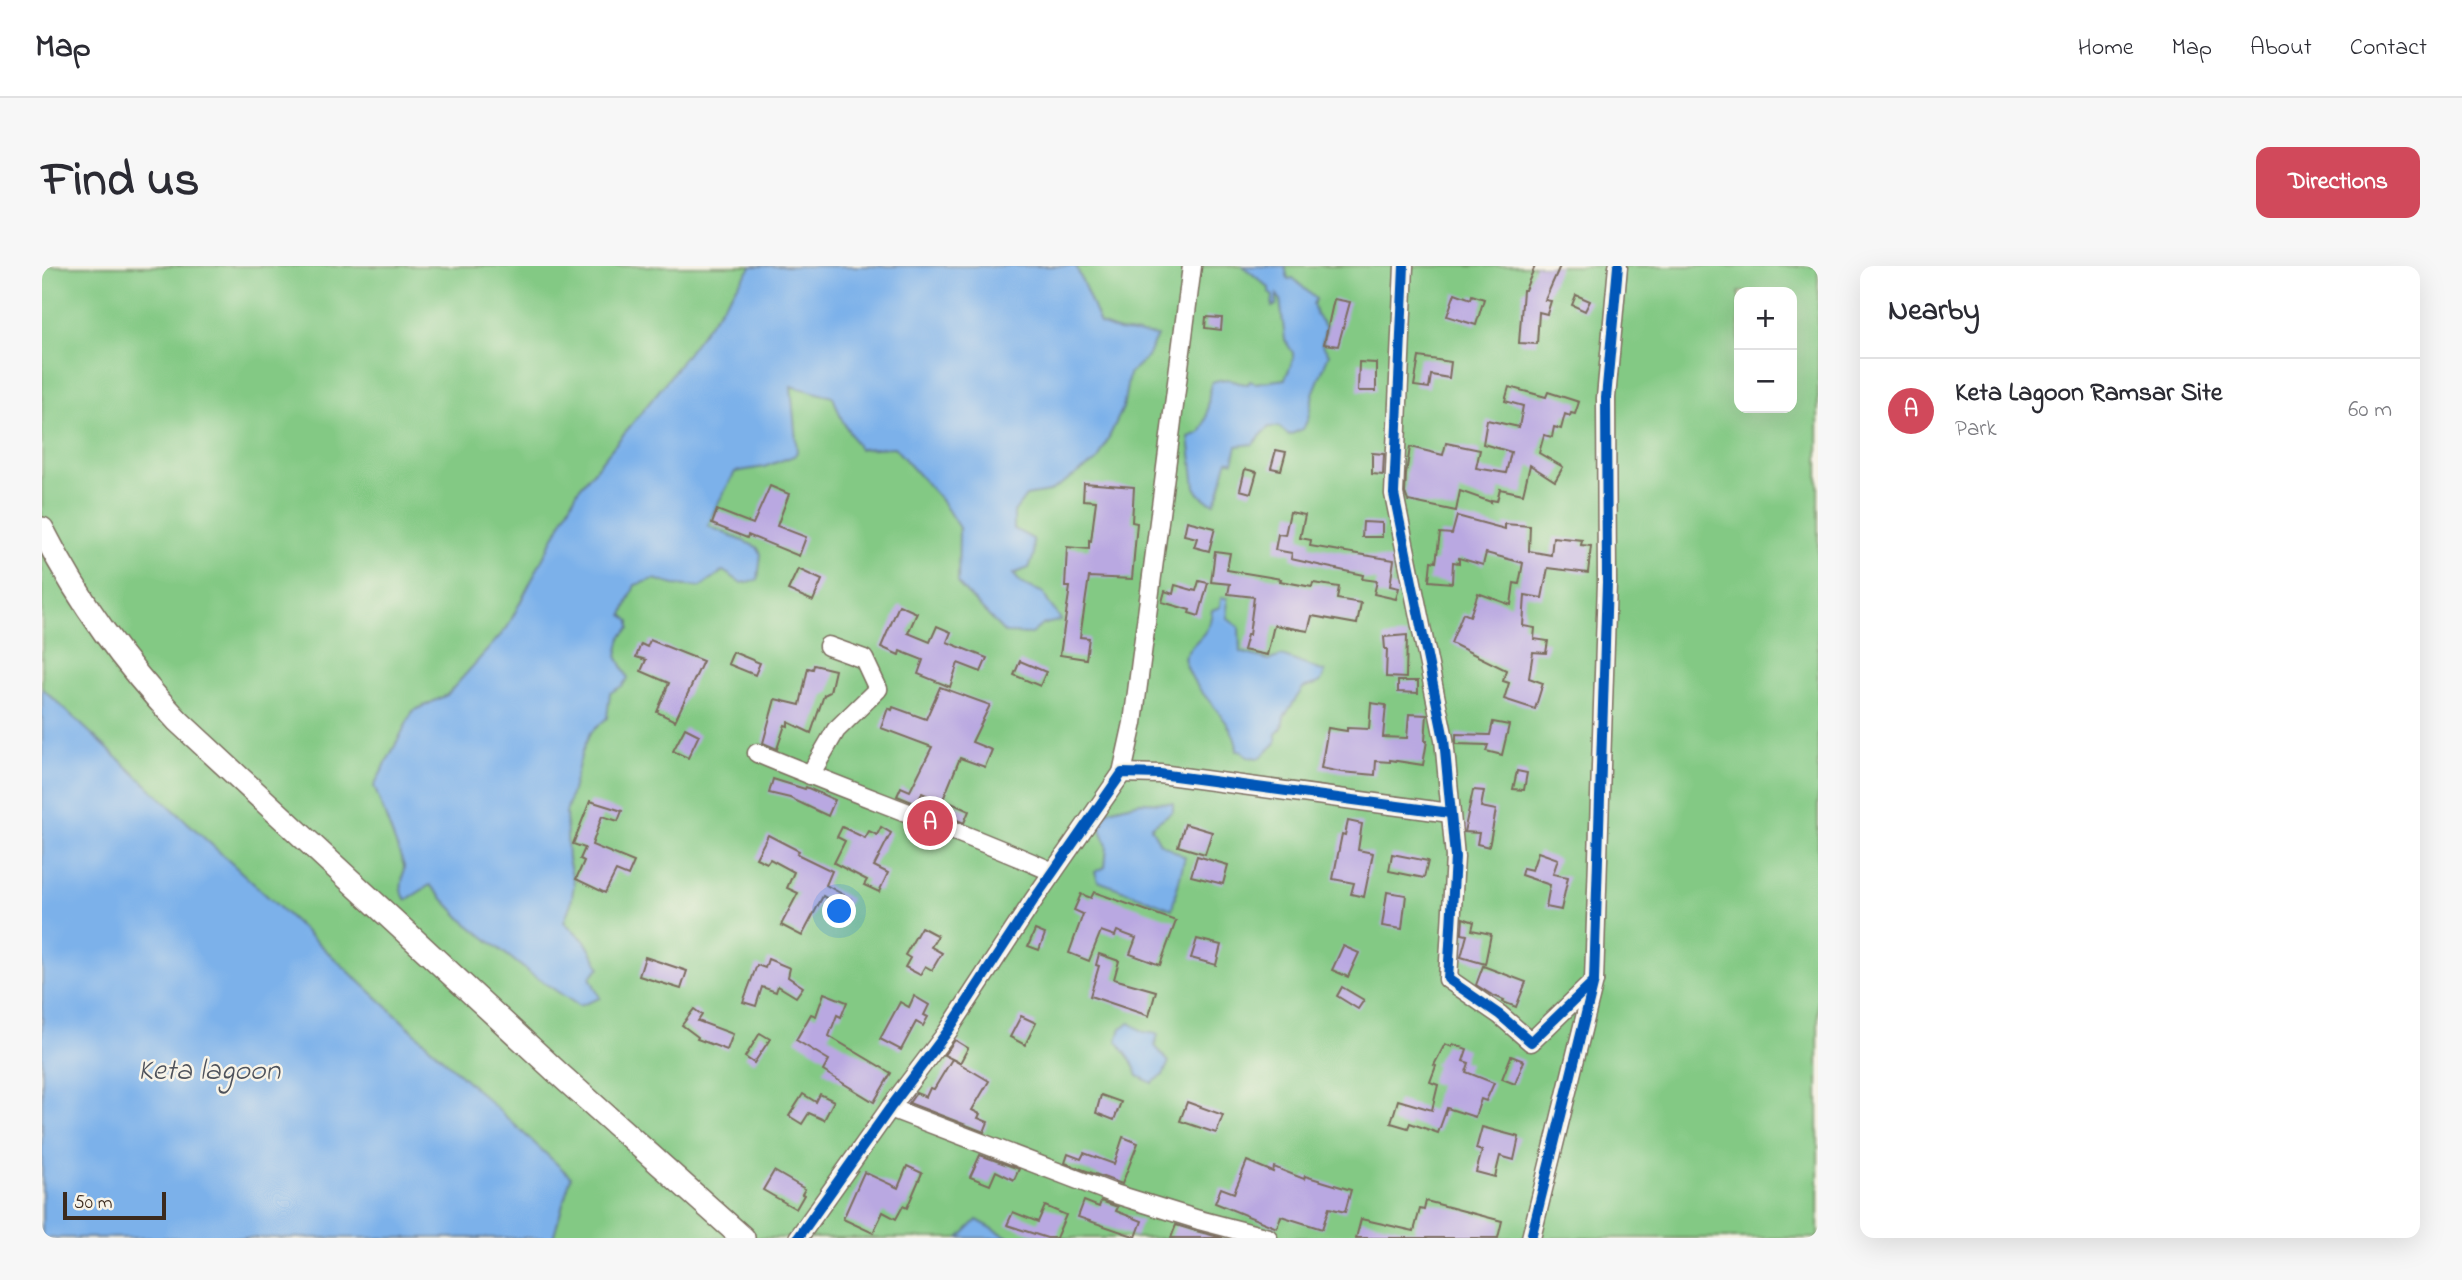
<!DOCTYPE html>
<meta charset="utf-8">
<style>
:root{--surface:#fff;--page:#f7f7f7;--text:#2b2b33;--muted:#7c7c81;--line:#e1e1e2;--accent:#d1495b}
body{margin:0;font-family:"Indie Flower",sans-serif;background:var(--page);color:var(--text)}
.controls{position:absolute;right:21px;top:21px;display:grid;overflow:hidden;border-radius:14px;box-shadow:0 7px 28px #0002}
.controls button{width:63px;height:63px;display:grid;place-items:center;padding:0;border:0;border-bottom:2px solid var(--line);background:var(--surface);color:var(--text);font:35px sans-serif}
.scale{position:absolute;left:21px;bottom:18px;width:103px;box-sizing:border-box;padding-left:7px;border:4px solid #3b2a1e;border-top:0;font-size:19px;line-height:24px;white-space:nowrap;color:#3b2a1e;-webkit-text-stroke:5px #f7f3e8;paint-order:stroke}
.you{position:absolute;left:798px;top:646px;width:24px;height:24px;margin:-18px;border:5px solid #fff;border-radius:50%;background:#1a73e8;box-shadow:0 0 0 10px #1a73e833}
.badge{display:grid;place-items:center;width:46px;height:46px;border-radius:50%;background:var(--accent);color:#fff;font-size:23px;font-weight:700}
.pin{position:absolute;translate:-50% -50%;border:4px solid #fff;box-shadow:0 2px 7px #0006}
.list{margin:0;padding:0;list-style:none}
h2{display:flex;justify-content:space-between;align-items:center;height:91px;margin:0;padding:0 28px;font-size:30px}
h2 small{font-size:23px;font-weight:400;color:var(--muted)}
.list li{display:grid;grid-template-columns:46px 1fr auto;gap:21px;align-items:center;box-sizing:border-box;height:105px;padding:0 28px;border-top:2px solid var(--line)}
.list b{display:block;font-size:26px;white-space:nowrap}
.list p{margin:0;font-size:23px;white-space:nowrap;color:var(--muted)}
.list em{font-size:23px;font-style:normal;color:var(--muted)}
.map{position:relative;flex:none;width:1776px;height:972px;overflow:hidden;border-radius:14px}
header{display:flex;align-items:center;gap:42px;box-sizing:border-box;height:98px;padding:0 35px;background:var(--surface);border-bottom:2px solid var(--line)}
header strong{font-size:33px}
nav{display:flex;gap:38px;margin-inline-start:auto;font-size:24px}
.intro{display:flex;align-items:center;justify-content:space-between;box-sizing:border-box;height:168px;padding:0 42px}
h1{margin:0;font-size:49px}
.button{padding:18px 32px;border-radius:14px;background:var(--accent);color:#fff;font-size:24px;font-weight:700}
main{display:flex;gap:42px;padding:0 42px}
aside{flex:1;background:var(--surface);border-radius:14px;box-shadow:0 7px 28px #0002}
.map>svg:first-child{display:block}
</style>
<header>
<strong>Map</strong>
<nav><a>Home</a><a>Map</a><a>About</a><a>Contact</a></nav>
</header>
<div class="intro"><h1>Find us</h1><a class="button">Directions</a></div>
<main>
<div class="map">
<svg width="1776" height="972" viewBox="0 0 1776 972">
<rect width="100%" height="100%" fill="#f7f3e8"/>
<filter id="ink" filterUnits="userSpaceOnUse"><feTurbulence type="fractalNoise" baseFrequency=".0143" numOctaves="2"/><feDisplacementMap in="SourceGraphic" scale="14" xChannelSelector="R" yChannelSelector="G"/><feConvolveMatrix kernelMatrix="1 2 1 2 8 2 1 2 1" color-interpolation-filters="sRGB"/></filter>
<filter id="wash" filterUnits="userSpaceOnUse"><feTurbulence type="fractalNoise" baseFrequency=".00686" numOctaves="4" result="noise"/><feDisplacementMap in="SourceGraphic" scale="28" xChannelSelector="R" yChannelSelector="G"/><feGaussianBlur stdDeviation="1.57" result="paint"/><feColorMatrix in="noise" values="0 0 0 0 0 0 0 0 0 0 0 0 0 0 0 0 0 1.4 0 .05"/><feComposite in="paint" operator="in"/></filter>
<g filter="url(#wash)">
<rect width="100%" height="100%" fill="#f4e9d4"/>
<path fill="#83c984" stroke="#5f7a51" stroke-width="2" fill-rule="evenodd" d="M 0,0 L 1776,0 L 1776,972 L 0,972 ZM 1697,26 L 1750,26 L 1750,142 L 1697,142 Z"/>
<g fill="#7cb1ea" stroke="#5c6e84" stroke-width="2">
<path d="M 710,0 L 1034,0 L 1058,58 L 1077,65 L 1115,70 L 1105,91 L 1087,108 L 1081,142 L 1056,194 L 1007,226 L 984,230 L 972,246 L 972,263 L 991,273 L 992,289 L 987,302 L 971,308 L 980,318 L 1002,327 C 1005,339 1014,344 1019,354 L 1000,359 L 989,368 L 963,367 L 916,318 L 917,262 L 900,235 L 852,181 L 817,183 L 800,154 L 791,131 L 749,120 L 755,186 L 752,190 L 722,201 L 693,206 L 674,241 L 666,260 L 715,281 L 719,288 L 716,314 L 700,317 L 681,305 L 659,321 L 632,319 L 612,313 L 593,319 L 581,349 L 588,355 L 588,362 L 579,371 L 575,390 L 586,412 L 580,420 L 568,427 L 565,452 L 548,467 L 540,487 L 524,547 L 526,593 L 532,618 L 529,637 L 522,656 L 543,675 L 558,701 L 548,711 L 558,732 L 537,740 L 489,708 L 422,655 L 388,619 L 364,634 L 359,625 L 362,600 L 332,520 L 371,445 L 405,429 L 465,362 L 536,224 L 621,120 Z"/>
<path d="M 1201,0 L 1243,0 L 1246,13 L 1251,12 L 1274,33 L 1271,38 L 1274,49 L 1284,61 L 1280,79 L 1287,88 L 1271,128 L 1266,153 L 1261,163 L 1247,169 L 1237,161 L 1227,161 L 1211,178 L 1195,180 L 1191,196 L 1186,194 C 1180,209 1181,223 1172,237 C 1163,235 1157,229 1153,221 L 1147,171 L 1158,167 C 1170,147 1163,134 1170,116 C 1193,109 1188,118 1206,118 L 1208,115 L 1213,117 L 1243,113 L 1251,94 L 1251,87 L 1243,74 L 1238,33 L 1235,29 L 1234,39 L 1230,41 L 1231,30 L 1227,27 L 1227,22 Z"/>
<path d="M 1179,332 L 1185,332 L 1186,353 L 1197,361 L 1198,386 L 1227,394 L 1240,390 L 1283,406 C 1279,421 1273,417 1261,422 L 1242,451 L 1240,462 L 1234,468 L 1234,477 L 1218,492 L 1206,491 L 1199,485 L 1195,485 C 1195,462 1170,440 1156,421 C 1149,412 1145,403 1142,392 C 1153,370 1167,373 1170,344 L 1178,341 Z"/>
<path d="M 0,422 L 529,911 L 511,972 L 0,972 Z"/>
<path d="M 1098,536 L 1131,537 L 1131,545 L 1109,561 L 1118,577 L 1143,591 L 1130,643 L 1056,615 L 1053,606 L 1063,601 L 1065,579 L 1057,558 L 1067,544 Z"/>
<path d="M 1088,757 L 1102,766 L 1116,768 L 1113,780 L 1127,796 L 1121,809 L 1110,817 L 1096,810 L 1090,796 L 1075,775 L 1079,762 Z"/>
<path d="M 935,954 L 968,972 L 917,972 Z"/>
</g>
<g id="blocks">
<g fill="#b9a8e1">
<path d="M 1493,0 L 1518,0 L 1503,34 L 1509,35 L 1505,48 L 1497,46 L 1495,78 L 1477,77 L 1481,24 L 1483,24 Z"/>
<path d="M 1413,27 L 1429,33 L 1430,29 L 1442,33 L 1434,59 L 1405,50 Z"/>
<path d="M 1534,29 L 1548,35 L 1543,45 L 1530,39 Z"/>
<path d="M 1292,33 L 1308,36 L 1296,80 L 1282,78 Z"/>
<path d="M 1164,51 L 1180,52 L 1179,64 L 1163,62 Z"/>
<path d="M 1377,91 L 1409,96 L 1407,112 L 1389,109 L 1387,122 L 1372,120 Z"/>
<path d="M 1317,96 L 1334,97 L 1334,125 L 1316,125 Z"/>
<path d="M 1467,121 L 1504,131 L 1506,126 L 1537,136 L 1533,148 L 1529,147 L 1528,150 L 1523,148 L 1519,163 L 1512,161 L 1510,171 L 1502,169 L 1497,187 L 1521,201 L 1513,215 L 1488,199 L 1481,228 L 1458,223 L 1455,235 L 1449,234 L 1449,236 L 1418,225 L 1414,245 L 1366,235 L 1363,227 L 1364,208 L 1368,181 L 1401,189 L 1404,177 L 1438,184 L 1434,202 L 1464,207 L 1469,186 L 1441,178 L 1445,154 L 1477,161 L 1481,140 L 1463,135 Z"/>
<path d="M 1234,184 L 1244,186 L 1239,204 L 1229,202 Z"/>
<path d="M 1330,187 L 1342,188 L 1341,209 L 1330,208 Z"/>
<path d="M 1203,203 L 1215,206 L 1209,227 L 1198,224 Z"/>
<path d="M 1042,217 L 1092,221 L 1090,256 L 1095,257 L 1090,313 L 1047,311 L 1038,371 L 1047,372 L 1044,393 L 1018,389 L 1028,321 L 1023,321 L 1025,281 L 1047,283 L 1047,274 L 1049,275 L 1054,235 L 1041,234 Z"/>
<path d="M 728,220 L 747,228 L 735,260 L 764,271 L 757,290 L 706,269 L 705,272 L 670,258 L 675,244 L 711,258 Z"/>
<path d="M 1248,246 L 1263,249 L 1258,272 L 1269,274 L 1268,280 L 1352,294 L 1348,320 L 1357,322 L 1354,333 L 1332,328 L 1335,315 L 1320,313 L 1321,309 L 1249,293 L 1250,287 L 1233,284 L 1236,268 L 1243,269 Z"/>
<path d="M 1415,250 L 1463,263 L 1463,258 L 1488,260 L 1487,285 L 1509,289 L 1511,271 L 1540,274 L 1539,279 L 1549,280 L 1546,307 L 1506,302 L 1500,332 L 1483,329 L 1481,360 L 1493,362 L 1492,373 L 1506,375 L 1504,387 L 1491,386 L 1487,412 L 1501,417 L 1493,443 L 1462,433 L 1467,417 L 1461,415 L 1464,404 L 1409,377 L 1421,347 L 1428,350 L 1436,327 L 1469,339 L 1472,317 L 1477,318 L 1481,297 L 1444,287 L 1441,299 L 1417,292 L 1417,297 L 1411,296 L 1410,317 L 1387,315 L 1389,295 L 1394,296 L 1398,267 L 1410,268 Z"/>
<path d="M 1145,255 L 1173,262 L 1167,285 L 1152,281 L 1155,272 L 1142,269 Z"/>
<path d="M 1321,256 L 1340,257 L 1340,271 L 1320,271 Z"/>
<path d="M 1173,285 L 1188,287 L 1185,304 L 1239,313 L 1238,315 L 1270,321 L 1271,317 L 1297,321 L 1295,333 L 1319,337 L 1315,358 L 1270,350 L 1266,365 L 1232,359 L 1225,389 L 1201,384 L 1205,369 L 1207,369 L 1212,331 L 1186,328 L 1188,318 L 1169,316 Z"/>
<path d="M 756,303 L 780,314 L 771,335 L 746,324 Z"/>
<path d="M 1157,315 L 1166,317 L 1157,350 L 1147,347 L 1148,344 L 1120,336 L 1123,325 L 1131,328 L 1133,319 L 1154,325 Z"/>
<path d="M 857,339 L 875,347 L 866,367 L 888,376 L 895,360 L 909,366 L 905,376 L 945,392 L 939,406 L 916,397 L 908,421 L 876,408 L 881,394 L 858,385 L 857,389 L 839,381 Z"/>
<path d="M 1365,369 L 1364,412 L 1344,411 L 1345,383 L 1343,383 L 1342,371 Z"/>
<path d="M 608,374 L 661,395 L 633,455 L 615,446 L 627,417 L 599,405 L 604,394 L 594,391 L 599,378 L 605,381 Z"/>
<path d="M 691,386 L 718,397 L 713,409 L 686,398 Z"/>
<path d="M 978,395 L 1004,406 L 998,420 L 972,409 Z"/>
<path d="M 772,399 L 793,404 L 788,426 L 782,429 L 769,467 L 746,456 L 746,460 L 743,459 L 735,483 L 721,477 L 733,433 L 758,439 L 766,402 L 771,403 Z"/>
<path d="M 1356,415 L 1376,415 L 1376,427 L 1356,426 Z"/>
<path d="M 898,421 L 948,439 L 930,476 L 950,484 L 943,501 L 918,492 L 900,536 L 880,527 L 875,538 L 855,530 L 859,521 L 868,525 L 890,481 L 839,462 L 846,442 L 850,444 L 851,441 L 884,453 Z"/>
<path d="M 1329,437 L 1344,439 L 1341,471 L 1365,472 L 1367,448 L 1385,449 L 1383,475 L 1385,475 L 1381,499 L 1348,494 L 1348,496 L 1334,495 L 1333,509 L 1299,506 L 1279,502 L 1286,462 L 1305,465 L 1305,462 L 1327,463 Z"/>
<path d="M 1451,456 L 1467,459 L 1460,489 L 1444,485 L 1446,479 L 1414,478 L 1414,468 L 1448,469 Z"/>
<path d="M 643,462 L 657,469 L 646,492 L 631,485 Z"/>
<path d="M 1475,505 L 1485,507 L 1482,524 L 1471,523 Z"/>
<path d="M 731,513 L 763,523 L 764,521 L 793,534 L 786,550 L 748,532 L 727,527 Z"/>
<path d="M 1431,524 L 1442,525 L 1439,541 L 1454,544 L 1447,581 L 1435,578 L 1437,567 L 1422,566 Z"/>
<path d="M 548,535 L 580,545 L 576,555 L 560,550 L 550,579 L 592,596 L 586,610 L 574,605 L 563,627 L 534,613 L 542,595 L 538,593 L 543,582 L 531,578 Z"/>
<path d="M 907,536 L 927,545 L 922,557 L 901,548 Z"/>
<path d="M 1306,555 L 1320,558 L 1316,584 L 1331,587 L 1322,631 L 1309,628 L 1312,617 L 1291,613 L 1300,568 L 1303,569 Z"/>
<path d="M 1143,558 L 1170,566 L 1163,588 L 1136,580 Z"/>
<path d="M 800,561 L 823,572 L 827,565 L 835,569 L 839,561 L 849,567 L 832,600 L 846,607 L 837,626 L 822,619 L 825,614 L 792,597 L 803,575 L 795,571 Z"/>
<path d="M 726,569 L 757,585 L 755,588 L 790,605 L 784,619 L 809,633 L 803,643 L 781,630 L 760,670 L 739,659 L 756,627 L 745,622 L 752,606 L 728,593 L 725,597 L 714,592 Z"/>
<path d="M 1496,586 L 1516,593 L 1511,608 L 1526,611 L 1519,644 L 1504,641 L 1508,619 L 1479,609 L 1481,602 L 1490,604 Z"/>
<path d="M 1350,588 L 1386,595 L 1382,612 L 1347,605 Z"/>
<path d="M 1155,590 L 1186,599 L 1181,618 L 1149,610 Z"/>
<path d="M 1052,626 L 1134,655 L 1118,699 L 1088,688 L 1094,672 L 1075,665 L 1073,670 L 1059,665 L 1047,695 L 1027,687 L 1041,648 L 1032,644 L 1039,628 L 1049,632 Z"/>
<path d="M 1345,626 L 1364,629 L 1360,663 L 1340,660 Z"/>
<path d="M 1421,652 L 1432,656 L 1430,664 L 1449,668 L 1443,698 L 1419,691 L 1425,669 L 1420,668 Z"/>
<path d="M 879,661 L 896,670 L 889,681 L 900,687 L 890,704 L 883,700 L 878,709 L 863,701 L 868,692 L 863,689 Z"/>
<path d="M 993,664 L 1003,668 L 997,684 L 986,680 Z"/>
<path d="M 1155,673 L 1179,679 L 1174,699 L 1149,692 Z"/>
<path d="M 1301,680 L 1317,687 L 1306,711 L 1290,704 Z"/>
<path d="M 1057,688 L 1077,695 L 1072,713 L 1114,725 L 1107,750 L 1048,730 L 1057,700 L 1054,699 Z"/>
<path d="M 603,691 L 645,705 L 639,723 L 597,710 Z"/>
<path d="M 726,693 L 748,702 L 746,711 L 761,721 L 754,731 L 736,720 L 734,726 L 720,721 L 714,740 L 701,736 L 715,699 L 723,702 Z"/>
<path d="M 1441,700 L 1484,716 L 1474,741 L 1461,736 L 1462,734 L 1450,729 L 1434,719 Z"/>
<path d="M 1300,721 L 1322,734 L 1316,743 L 1295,730 Z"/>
<path d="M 782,727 L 805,736 L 799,751 L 795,749 L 787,770 L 849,807 L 832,836 L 781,805 L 787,794 L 754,774 L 769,748 L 774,750 Z"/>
<path d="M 872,730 L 887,739 L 882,749 L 886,751 L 881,760 L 874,756 L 859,784 L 838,773 L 858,736 L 867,741 Z"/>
<path d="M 652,743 L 660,749 L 656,755 L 691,768 L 685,784 L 655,773 L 656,771 L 640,759 Z"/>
<path d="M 979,750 L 994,757 L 983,779 L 968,771 Z"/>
<path d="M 718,767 L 728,773 L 712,797 L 703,791 Z"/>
<path d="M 913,774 L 926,782 L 918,797 L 902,789 Z"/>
<path d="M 1403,778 L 1410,781 L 1411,778 L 1425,783 L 1421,795 L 1427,797 L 1424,806 L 1452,817 L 1444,835 L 1439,833 L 1433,851 L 1405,842 L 1396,867 L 1368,857 L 1366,862 L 1349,857 L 1356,834 L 1390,844 L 1396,819 L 1388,816 L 1394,800 L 1392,799 Z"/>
<path d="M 1469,790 L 1482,795 L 1473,818 L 1460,813 Z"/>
<path d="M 910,793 L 947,815 L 930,844 L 938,848 L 936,852 L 946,856 L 942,866 L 867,837 L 874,827 L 884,831 L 888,822 L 892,823 Z"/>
<path d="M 761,828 L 774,836 L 778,828 L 792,835 L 782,854 L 767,847 L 760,858 L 747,850 Z"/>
<path d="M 1059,829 L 1079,836 L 1072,854 L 1054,847 Z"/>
<path d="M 1145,836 L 1181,849 L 1174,867 L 1138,855 Z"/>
<path d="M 1440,861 L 1477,871 L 1472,894 L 1458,890 L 1453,911 L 1434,906 L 1440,885 L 1434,883 Z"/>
<path d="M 1081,871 L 1096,877 L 1080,918 L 1023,897 L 1026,888 L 1039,893 L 1042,887 L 1072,898 Z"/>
<path d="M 938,889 L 977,903 L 972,914 L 954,905 L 948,919 L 928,911 Z"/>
<path d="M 1205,895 L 1231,906 L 1232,901 L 1262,913 L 1263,910 L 1309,924 L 1303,946 L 1287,942 L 1280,963 L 1239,950 L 1235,962 L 1173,937 L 1179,922 L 1192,927 Z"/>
<path d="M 865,900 L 880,907 L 865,942 L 861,940 L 854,953 L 841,946 L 831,967 L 801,953 L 822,906 L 856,922 Z"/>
<path d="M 732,905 L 763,923 L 760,928 L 762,929 L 754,943 L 721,924 Z"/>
<path d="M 1042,935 L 1057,941 L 1059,935 L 1076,941 L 1074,945 L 1100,955 L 1094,971 L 1036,951 Z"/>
<path d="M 1384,935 L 1460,955 L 1456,972 L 1314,972 L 1319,953 L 1372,965 L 1378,943 L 1382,944 Z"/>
<path d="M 1003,940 L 1024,949 L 1014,972 L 1005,972 L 965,959 L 971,946 L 996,956 Z"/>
<path d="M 1134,959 L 1154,965 L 1181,972 L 1129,972 Z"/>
</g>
</g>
</g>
<g filter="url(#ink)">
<use href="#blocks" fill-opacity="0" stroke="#7c6d5e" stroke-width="2"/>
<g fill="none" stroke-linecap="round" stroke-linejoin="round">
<defs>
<g id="minor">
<path d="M 1362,0 L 1352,228 L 1402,473 L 1413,591 L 1406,713 L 1458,749 L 1489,776 L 1552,715"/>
<path d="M 715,487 C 813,528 914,563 1011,606"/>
<path d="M 1080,507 L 1091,457 L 1150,0"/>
<path d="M 768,509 L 794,464 L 836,423 L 822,393 L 786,380"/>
<path d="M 848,842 L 1073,928 L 1157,954 L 1226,972"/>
<path d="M 756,972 L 848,842 L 906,765 L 991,635 L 1080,507 L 1118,508 L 1408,547"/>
<path d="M 1489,972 L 1552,715 L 1565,316 L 1564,132 L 1576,0"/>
</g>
<path id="secondary" d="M 0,263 C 36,334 81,397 136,455 L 516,807 L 701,972"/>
</defs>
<use href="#minor" stroke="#7c6d5e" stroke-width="21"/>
<use href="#secondary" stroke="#7c6d5e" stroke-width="26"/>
<use href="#minor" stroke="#fff" stroke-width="18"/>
<use href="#secondary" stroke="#fff" stroke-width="23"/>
<defs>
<g id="cycleway">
<path d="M 1362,0 L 1352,228 L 1402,473 L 1413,591 L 1406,713 L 1458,749 L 1489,776 L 1552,715"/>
<path d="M 756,972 L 848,842 L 906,765 L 991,635 L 1080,507 L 1118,508 L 1408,547"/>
<path d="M 1489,972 L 1552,715 L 1565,316 L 1564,132 L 1576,0"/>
</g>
</defs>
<use href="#cycleway" stroke="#f7f3e8" stroke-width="15"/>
<use href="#cycleway" stroke="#0057b8" stroke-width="10"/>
</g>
</g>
<g text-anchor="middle" stroke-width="5" stroke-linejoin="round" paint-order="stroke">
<g font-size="30" font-style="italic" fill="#4e525b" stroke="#f7f3e8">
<text x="167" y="813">Keta lagoon</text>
</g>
</g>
</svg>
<div class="controls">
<button>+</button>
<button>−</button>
</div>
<div class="scale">50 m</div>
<div class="you"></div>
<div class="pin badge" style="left:888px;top:557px">A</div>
</div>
<aside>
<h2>Nearby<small></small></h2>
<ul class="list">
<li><span class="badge">A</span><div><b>Keta Lagoon Ramsar Site</b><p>Park</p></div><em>60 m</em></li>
</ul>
</aside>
</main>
